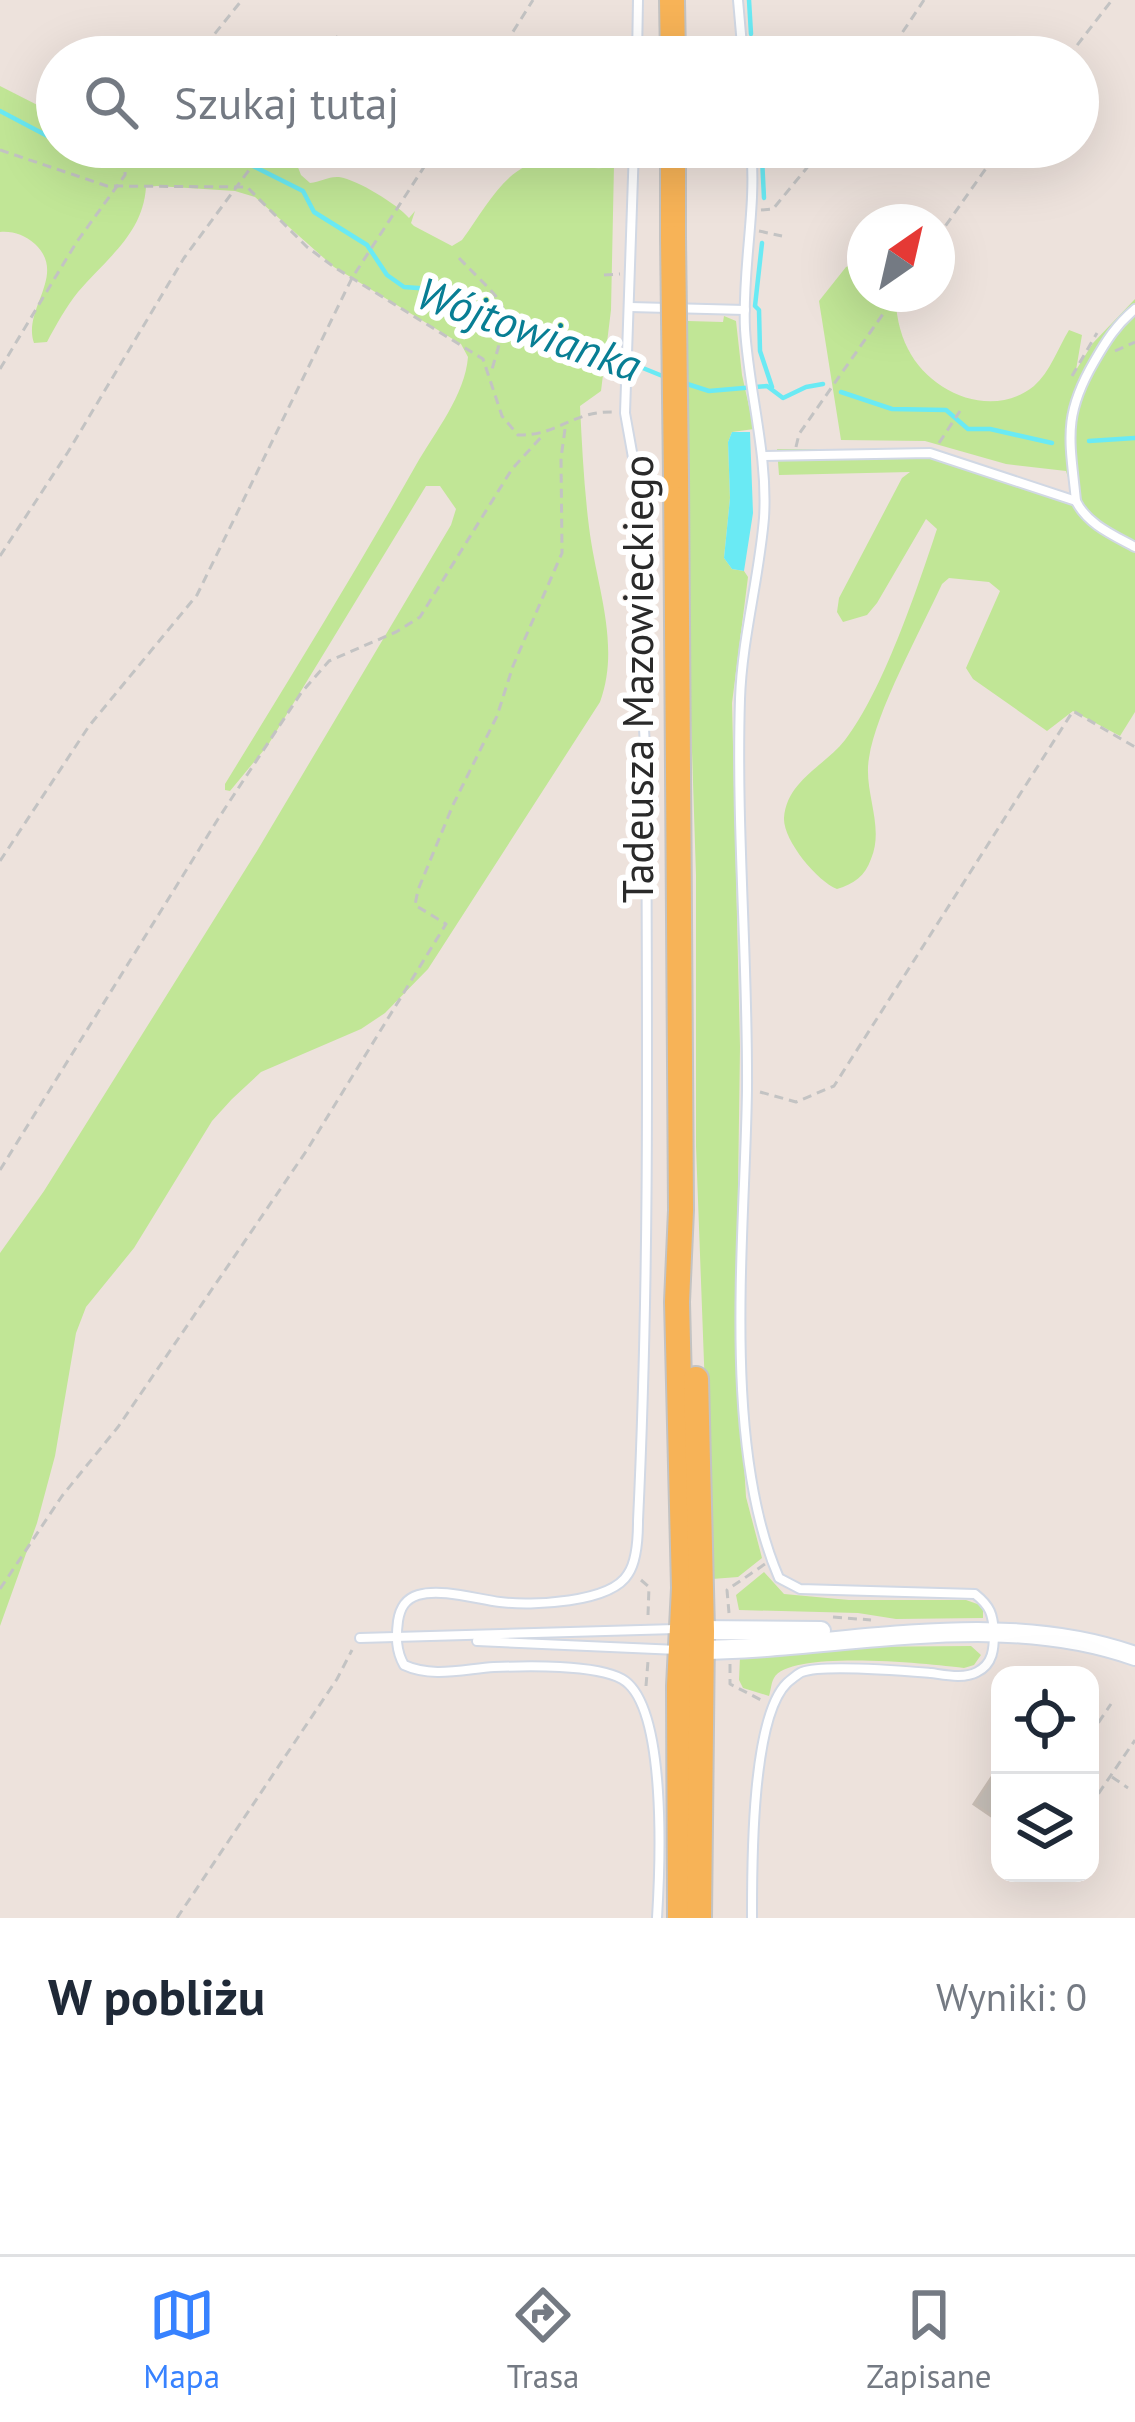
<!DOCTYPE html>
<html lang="pl">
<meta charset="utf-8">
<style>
:root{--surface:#fff;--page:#f6f6f7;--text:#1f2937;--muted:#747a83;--line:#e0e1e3;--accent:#3782ff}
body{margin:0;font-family:"PT Sans",sans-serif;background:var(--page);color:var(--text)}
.controls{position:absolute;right:36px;bottom:36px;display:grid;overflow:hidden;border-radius:24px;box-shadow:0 12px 48px #0002}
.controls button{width:108px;height:108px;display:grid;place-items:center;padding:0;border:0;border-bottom:3px solid var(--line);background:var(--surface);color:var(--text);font:60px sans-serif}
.compass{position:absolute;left:847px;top:204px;width:108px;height:108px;border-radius:50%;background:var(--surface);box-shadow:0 12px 48px #0002;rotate:34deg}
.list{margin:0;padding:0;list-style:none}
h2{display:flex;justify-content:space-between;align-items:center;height:156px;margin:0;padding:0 48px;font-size:51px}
h2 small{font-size:39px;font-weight:400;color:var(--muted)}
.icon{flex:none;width:66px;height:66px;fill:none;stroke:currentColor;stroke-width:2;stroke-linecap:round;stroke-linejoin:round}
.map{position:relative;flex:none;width:1135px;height:1918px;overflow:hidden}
.search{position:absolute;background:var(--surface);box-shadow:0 12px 48px #0002;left:36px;right:36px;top:36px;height:132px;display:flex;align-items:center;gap:30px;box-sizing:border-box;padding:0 42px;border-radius:66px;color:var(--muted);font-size:45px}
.sheet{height:336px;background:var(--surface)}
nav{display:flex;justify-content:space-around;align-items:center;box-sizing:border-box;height:168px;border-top:3px solid var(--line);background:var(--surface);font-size:33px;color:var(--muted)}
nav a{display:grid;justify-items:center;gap:6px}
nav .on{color:var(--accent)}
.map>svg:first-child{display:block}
</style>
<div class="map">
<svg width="1135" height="1918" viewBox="0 0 1135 1918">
<rect width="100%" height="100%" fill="#ede2dc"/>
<g fill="#c1e696">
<path d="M 0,86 L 57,115 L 57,147 L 290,147 L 301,175 L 310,183 C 320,182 329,176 339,177 C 358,180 397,204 409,218 L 415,211 L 411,223 L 414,226 L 452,246 L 462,240 C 491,201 512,150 568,162 C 584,166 598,172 614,165 L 611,310 L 601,391 L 580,406 C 582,446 584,487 589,527 C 596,585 621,645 600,702 L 428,969 L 385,1013 L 361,1029 L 261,1072 L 232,1099 L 212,1121 L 134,1248 L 86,1307 L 76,1333 L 55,1456 L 37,1523 L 0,1626 L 0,1253 L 44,1191 L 257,851 L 451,525 L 456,509 L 440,486 L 426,486 L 268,745 L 230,791 L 225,790 L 225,784 C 290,678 355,573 416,465 C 435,432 465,395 468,357 L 461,344 L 334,267 L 255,197 L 235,191 L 157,186 L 146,187 C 143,234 106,259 78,292 C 66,307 56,325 47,342 L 34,343 C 22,309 68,275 35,244 C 24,235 14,231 0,232 Z"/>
<path d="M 859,262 L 865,264 L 865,294 L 895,294 C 896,312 899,332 908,349 C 930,393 992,420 1034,386 C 1050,372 1058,348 1069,330 L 1082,335 L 1076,370 L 1093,343 L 1135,299 L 1135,712 L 1120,736 L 1073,711 L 1047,731 L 973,679 L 966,668 L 1000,591 L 989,582 L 949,578 L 942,584 C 921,630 876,711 869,758 C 863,792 885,826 871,859 C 865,876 854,884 837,889 C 817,881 783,840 784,818 C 787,780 825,766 845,740 C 882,693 918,587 937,529 L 926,519 L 877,603 L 867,615 L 843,622 L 837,612 L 839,598 L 902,478 L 910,472 L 779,475 L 777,449 L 914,449 L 946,455 L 1075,500 L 1066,471 L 1006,464 L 925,441 L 841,440 L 819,301 L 846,267 Z"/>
<path d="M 724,316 L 736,321 L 742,375 L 754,429 L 732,432 L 728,442 L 730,498 L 724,558 L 732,569 L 744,571 L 748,577 L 732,703 L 740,1047 L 736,1332 L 746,1497 L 762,1558 L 738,1577 L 712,1579 L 696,1146 L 696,875 L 688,627 L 688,321 L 723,322 Z"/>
<path d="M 764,1572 L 784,1594 L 849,1600 L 966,1600 L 983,1606 L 983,1618 L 896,1619 L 858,1613 L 739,1610 L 736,1595 Z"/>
<path d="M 971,1646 L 981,1655 L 974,1665 L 964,1668 C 932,1664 790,1649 774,1678 C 771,1683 771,1690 769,1696 L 743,1688 L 739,1680 L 740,1657 L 847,1647 Z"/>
</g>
<path fill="#6aeaf4" d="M 732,432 L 750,432 L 753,513 L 744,571 L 732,569 L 724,558 L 730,498 L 728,442 Z"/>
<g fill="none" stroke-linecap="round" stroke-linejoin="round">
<g stroke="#6aeaf4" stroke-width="4.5">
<path d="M 749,0 L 751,34"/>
<path d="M 0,111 L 57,141"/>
<path d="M 65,147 L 78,158 L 105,165 L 176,148 L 205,147 L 229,154 L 303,191 L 314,212 L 367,245 L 387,275 L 404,287 L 445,290 L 500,324 L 591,347 L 665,377"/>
<path d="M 762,158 L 764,198"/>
<path d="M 762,243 L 755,306 L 759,310 L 760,351 L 772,387"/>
<path d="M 681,382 L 709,391 L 767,386 L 783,398 L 806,387 L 823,384"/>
<path d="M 841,392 L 892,409 L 946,410 L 968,429 L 990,429 L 1052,443"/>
<path d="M 1089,441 L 1135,438"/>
</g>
</g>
<path fill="#c5beb7" stroke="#c9beb5" stroke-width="3" d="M 1000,1765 L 1000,1822 L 974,1804 Z"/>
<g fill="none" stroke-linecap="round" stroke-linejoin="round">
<defs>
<g id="service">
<path d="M 738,0 L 743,57"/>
<path d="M 637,57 L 638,0"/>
<path d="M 634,147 L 625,413 L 644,519 L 641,676 L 646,764 C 647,1016 650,1269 638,1521 C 638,1536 637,1561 628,1574 C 611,1603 531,1606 500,1602 C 476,1599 441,1588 418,1595 C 405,1599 400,1608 398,1621 C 396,1637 396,1651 404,1665 C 432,1678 464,1669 494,1667 C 526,1666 595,1664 622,1679 C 668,1705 660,1869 657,1918"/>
<path d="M 751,147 C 757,208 742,268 745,329 C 749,393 768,454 764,518 C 759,579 742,638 740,699 C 736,829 748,960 747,1090 C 745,1236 721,1445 779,1578 L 800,1589 L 975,1594 C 990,1606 993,1614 994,1633 C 994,1649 993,1664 977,1672 C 964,1679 946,1675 931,1673 C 906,1671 823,1664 802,1672 C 800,1672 788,1682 787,1683 C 751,1718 752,1867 752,1918"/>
<path d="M 630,307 L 745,310"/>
<path d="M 764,456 L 930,453 L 1076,501 C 1087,524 1113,535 1135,547"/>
<path d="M 1076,501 C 1070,440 1062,417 1094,362 C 1106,341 1116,325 1135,309"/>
<path d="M 360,1638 L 676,1629"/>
<path d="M 477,1641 L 678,1650"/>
</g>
<g id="tertiary">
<path d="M 692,1630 L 821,1631"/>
<path d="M 693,1650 C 839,1650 994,1606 1135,1656"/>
</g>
<g id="primary">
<path d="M 672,0 L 673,57"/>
<path d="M 673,147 L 673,238"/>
<path d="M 676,476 L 681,1210 L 677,1302 L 684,1588 L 679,1686 L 680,1918"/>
<path d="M 696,1379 L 702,1631 L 699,1918"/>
</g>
</defs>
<use href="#service" stroke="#d1d8e4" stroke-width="12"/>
<use href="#tertiary" stroke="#d1d8e4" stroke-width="22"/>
<use href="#primary" stroke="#c3c3c3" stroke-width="28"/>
<g stroke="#c3c3c3" stroke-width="3" stroke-dasharray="9 6" stroke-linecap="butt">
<path d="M 196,57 L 242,0"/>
<path d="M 326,57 L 339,34"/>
<path d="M 497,57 L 533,0"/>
<path d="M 886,57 L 924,0"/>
<path d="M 1068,57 L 1112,0"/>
<path d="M 0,150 L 107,186 L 247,187 L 307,247 L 334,267 L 483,359 L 502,416 L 518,435 C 559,436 572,410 616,412"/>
<path d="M 608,161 L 620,162"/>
<path d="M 761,210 L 773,209 L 824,147"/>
<path d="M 759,231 L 782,236"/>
<path d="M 937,238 L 1001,147"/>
<path d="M 459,258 C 512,313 512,299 491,373"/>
<path d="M 604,275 L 620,274"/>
<path d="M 1115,351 L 1135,342"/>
<path d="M 0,369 L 76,243 L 125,175 L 126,147"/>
<path d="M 1072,376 L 1097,333"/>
<path d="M 939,443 L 960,411"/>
<path d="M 796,447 L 799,434 L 897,294"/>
<path d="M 0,556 L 68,452 L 184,258 L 266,147"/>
<path d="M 0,861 L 89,726 L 197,595 L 352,278 L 437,147"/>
<path d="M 760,1092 L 796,1102 L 834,1086 L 1073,711 L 1135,747"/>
<path d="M 0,1170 L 218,819 L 301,693 L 329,661 L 396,632 L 420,617 L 512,469 L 544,434"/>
<path d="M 641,1580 L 649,1587 L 648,1615"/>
<path d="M 0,1589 L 62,1496 L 118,1427 L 307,1150 L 446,924 L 415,905 L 418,890 L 453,805 L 497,716 L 513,666 L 562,553 L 561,458 L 566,422"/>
<path d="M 729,1613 L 727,1590 L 765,1564"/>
<path d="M 833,1617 L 871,1620"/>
<path d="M 730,1664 L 730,1684 L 763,1701"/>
<path d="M 646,1686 L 648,1661"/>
<path d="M 1090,1735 L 1111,1704"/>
<path d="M 1112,1777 L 1128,1788"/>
<path d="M 1090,1806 L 1135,1740"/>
<path d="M 177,1918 L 337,1679 L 352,1650"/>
</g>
<use href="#service" stroke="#fff" stroke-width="8"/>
<use href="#tertiary" stroke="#fff" stroke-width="18"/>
<use href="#primary" stroke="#f7b357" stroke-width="24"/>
<defs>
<path id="primary-bridge" d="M 673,238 L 676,476"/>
</defs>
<use href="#primary-bridge" stroke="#c3c3c3" stroke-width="28" stroke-linecap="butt"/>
<use href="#primary-bridge" stroke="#f7b357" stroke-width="24"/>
</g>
<g text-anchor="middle" stroke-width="12" stroke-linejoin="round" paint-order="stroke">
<g font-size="42" fill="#2a2a2a" stroke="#fff">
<text transform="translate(638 679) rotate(-90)" y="15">Tadeusza Mazowieckiego</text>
</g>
<g font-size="45" font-style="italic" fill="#087e94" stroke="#fff">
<text transform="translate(529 329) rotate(19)" y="16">Wójtowianka</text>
</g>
</g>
</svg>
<div class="controls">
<button><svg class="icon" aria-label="locate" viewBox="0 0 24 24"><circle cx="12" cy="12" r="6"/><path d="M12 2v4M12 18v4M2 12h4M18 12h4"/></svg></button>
<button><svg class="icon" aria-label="layers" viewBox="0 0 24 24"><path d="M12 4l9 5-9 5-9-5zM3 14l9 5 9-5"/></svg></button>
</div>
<svg class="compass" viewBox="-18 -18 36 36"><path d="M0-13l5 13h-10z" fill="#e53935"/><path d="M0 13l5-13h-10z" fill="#747a83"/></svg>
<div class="search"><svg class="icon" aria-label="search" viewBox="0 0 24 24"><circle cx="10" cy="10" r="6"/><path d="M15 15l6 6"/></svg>Szukaj tutaj</div>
</div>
<section class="sheet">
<h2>W pobliżu<small>Wyniki: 0</small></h2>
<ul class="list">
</ul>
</section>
<nav>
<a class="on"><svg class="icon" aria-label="map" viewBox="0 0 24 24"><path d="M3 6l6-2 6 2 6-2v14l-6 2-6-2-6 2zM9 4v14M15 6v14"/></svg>Mapa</a>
<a><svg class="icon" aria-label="directions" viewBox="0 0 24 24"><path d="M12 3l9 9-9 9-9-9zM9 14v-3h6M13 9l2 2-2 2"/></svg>Trasa</a>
<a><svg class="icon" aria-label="saved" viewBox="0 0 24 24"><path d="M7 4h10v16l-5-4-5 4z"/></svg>Zapisane</a>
</nav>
